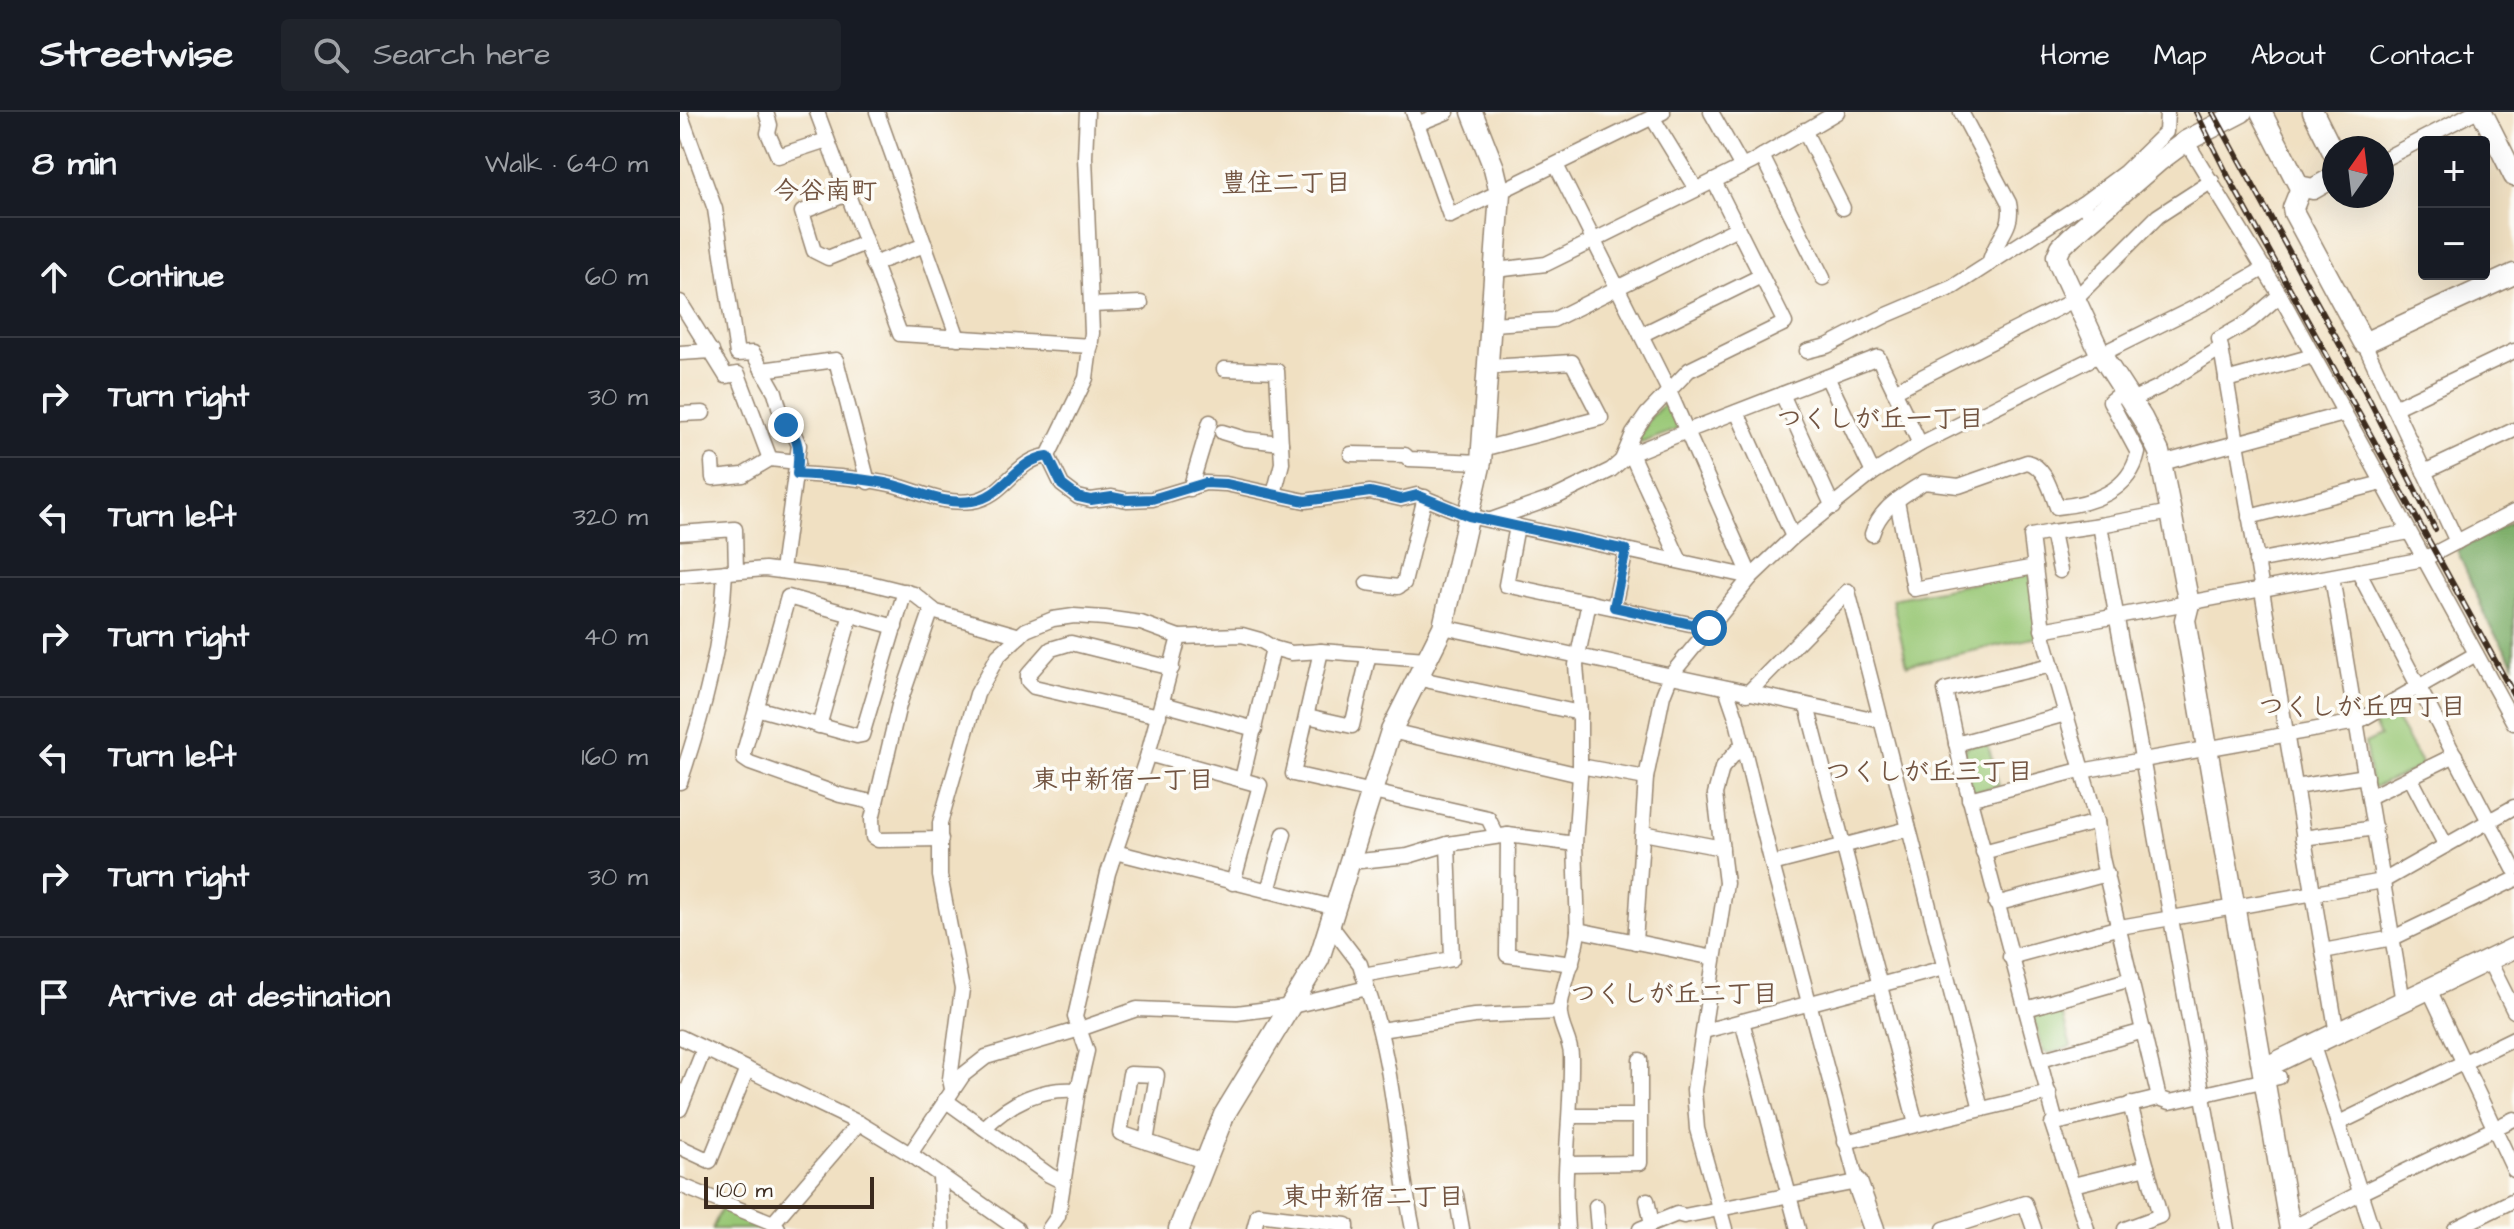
<!DOCTYPE html>
<meta charset="utf-8">
<style>
:root{--surface:#171b24;--page:#20242c;--text:#f1f3f6;--muted:#9ea1a6;--line:#363941}
body{margin:0;font-family:"Architects Daughter","Klee One",sans-serif;background:var(--page);color:var(--text)}
.controls{position:absolute;right:24px;top:24px;display:grid;overflow:hidden;border-radius:8px;box-shadow:0 8px 32px #0002}
.controls button{width:72px;height:72px;display:grid;place-items:center;padding:0;border:0;border-bottom:2px solid var(--line);background:var(--surface);color:var(--text);font:40px sans-serif}
.compass{position:absolute;left:1642px;top:24px;width:72px;height:72px;border-radius:50%;background:var(--surface);box-shadow:0 8px 32px #0002;rotate:14deg}
.scale{position:absolute;left:24px;bottom:20px;width:170px;box-sizing:border-box;padding-left:8px;border:4px solid #3b2a1e;border-top:0;font-size:22px;line-height:28px;white-space:nowrap;color:#3b2a1e;-webkit-text-stroke:6px #fdfcf7;paint-order:stroke}
.stop{position:absolute;width:24px;height:24px;margin:-18px;border:6px solid #1f6fb2;border-radius:50%;background:#fff}
.stop.end{background:#1f6fb2;border-color:#fff;box-shadow:0 2px 8px #0008}
.list{margin:0;padding:0;list-style:none}
h2{display:flex;justify-content:space-between;align-items:center;height:104px;margin:0;padding:0 32px;font-size:34px}
h2 small{font-size:26px;font-weight:400;color:var(--muted)}
.list li{display:grid;grid-template-columns:52px 1fr auto;gap:24px;align-items:center;box-sizing:border-box;height:120px;padding:0 32px;border-top:2px solid var(--line)}
.list b{display:block;font-size:30px;white-space:nowrap}
.list em{font-size:26px;font-style:normal;color:var(--muted)}
.icon{flex:none;width:44px;height:44px;fill:none;stroke:currentColor;stroke-width:2;stroke-linecap:round;stroke-linejoin:round}
.map{position:relative;flex:none;width:1834px;height:1117px;overflow:hidden}
header{display:flex;align-items:center;gap:48px;box-sizing:border-box;height:112px;padding:0 40px;background:var(--surface);border-bottom:2px solid var(--line)}
header strong{font-size:38px}
nav{display:flex;gap:44px;margin-inline-start:auto;font-size:28px}
.search{width:560px;height:72px;background:var(--page);display:flex;align-items:center;gap:20px;box-sizing:border-box;padding:0 28px;border-radius:8px;color:var(--muted);font-size:30px}
main{display:flex}
aside{flex:1;background:var(--surface)}
.map>svg:first-child{display:block}
</style>
<header>
<strong>Streetwise</strong>
<div class="search"><svg class="icon" aria-label="search" viewBox="0 0 24 24"><circle cx="10" cy="10" r="6"/><path d="M15 15l6 6"/></svg>Search here</div>
<nav><a>Home</a><a>Map</a><a>About</a><a>Contact</a></nav>
</header>
<main>
<aside>
<h2>8 min<small>Walk · 640 m</small></h2>
<ul class="list">
<li><svg class="icon" aria-label="ahead" viewBox="0 0 24 24"><path d="M12 20V5M6 11l6-6 6 6"/></svg><div><b>Continue</b></div><em>60 m</em></li>
<li><svg class="icon" aria-label="right" viewBox="0 0 24 24"><path d="M7 20v-9h11M14 6l5 5-5 5"/></svg><div><b>Turn right</b></div><em>30 m</em></li>
<li><svg class="icon" aria-label="left" viewBox="0 0 24 24"><path d="M17 20v-9H6M10 6l-5 5 5 5"/></svg><div><b>Turn left</b></div><em>320 m</em></li>
<li><svg class="icon" aria-label="right" viewBox="0 0 24 24"><path d="M7 20v-9h11M14 6l5 5-5 5"/></svg><div><b>Turn right</b></div><em>40 m</em></li>
<li><svg class="icon" aria-label="left" viewBox="0 0 24 24"><path d="M17 20v-9H6M10 6l-5 5 5 5"/></svg><div><b>Turn left</b></div><em>160 m</em></li>
<li><svg class="icon" aria-label="right" viewBox="0 0 24 24"><path d="M7 20v-9h11M14 6l5 5-5 5"/></svg><div><b>Turn right</b></div><em>30 m</em></li>
<li><svg class="icon" aria-label="arrive" viewBox="0 0 24 24"><path d="M6 21V4h12l-3 4 3 4H6"/></svg><div><b>Arrive at destination</b></div></li>
</ul>
</aside>
<div class="map">
<svg width="1834" height="1117" viewBox="0 0 1834 1117">
<rect width="100%" height="100%" fill="#fdfcf7"/>
<filter id="ink" filterUnits="userSpaceOnUse"><feTurbulence type="fractalNoise" baseFrequency=".0125" numOctaves="2"/><feDisplacementMap in="SourceGraphic" scale="16" xChannelSelector="R" yChannelSelector="G"/><feConvolveMatrix kernelMatrix="1 2 1 2 8 2 1 2 1" color-interpolation-filters="sRGB"/></filter>
<filter id="wash" filterUnits="userSpaceOnUse"><feTurbulence type="fractalNoise" baseFrequency=".006" numOctaves="4" result="noise"/><feDisplacementMap in="SourceGraphic" scale="32" xChannelSelector="R" yChannelSelector="G"/><feGaussianBlur stdDeviation="1.8" result="paint"/><feColorMatrix in="noise" values="0 0 0 0 0 0 0 0 0 0 0 0 0 0 0 0 0 1.4 0 .05"/><feComposite in="paint" operator="in"/></filter>
<g filter="url(#wash)">
<rect width="100%" height="100%" fill="#f0e0c2"/>
<g fill="#98c775" stroke="#6a784a" stroke-width="2">
<path d="M 984,292 L 989,293 L 998,313 L 996,318 L 961,331 L 958,326 L 971,305 Z"/>
<path d="M 1347,461 L 1351,466 L 1358,525 L 1227,553 L 1212,487 Z"/>
<path d="M 1709,596 L 1743,654 L 1692,676 L 1685,631 L 1700,624 L 1691,607 Z"/>
<path d="M 1307,629 L 1319,674 L 1296,680 L 1292,677 L 1284,639 L 1287,634 Z"/>
<path d="M 1380,893 L 1391,935 L 1368,942 L 1363,939 L 1353,903 L 1356,899 Z"/>
<path d="M 44,1091 L 99,1117 L 32,1117 Z"/>
</g>
<path fill="#7aac66" stroke="#5a6b42" stroke-width="2" d="M 1834,409 L 1834,552 L 1810,514 L 1777,438 Z"/>
</g>
<g filter="url(#ink)">
<g fill="none" stroke-linecap="round" stroke-linejoin="round">
<defs>
<g id="street">
<path d="M 86,0 L 90,13 L 88,21 L 98,44 L 147,28"/>
<path d="M 137,0 L 220,222 L 411,234"/>
<path d="M 197,0 L 278,226"/>
<path d="M 407,0 L 405,45 L 412,221 L 406,266 L 368,344 L 382,373 L 398,385 L 411,388 L 432,385 L 447,388 L 472,387 L 525,371 L 546,372 L 625,389 L 690,380 L 721,387 L 737,383 L 789,404 L 1071,465"/>
<path d="M 733,0 L 770,104 L 983,0"/>
<path d="M 1031,0 L 1062,55"/>
<path d="M 1281,0 L 1329,91 C 1335,117 1314,127 1309,152"/>
<path d="M 0,1 L 35,97 L 57,242 L 73,241 L 95,280 L 103,309 L 114,322 L 119,333 L 102,458"/>
<path d="M 972,5 L 1016,77"/>
<path d="M 737,12 L 767,0"/>
<path d="M 1124,18 L 1163,96"/>
<path d="M 1082,44 L 1143,166"/>
<path d="M 1702,48 L 1794,0"/>
<path d="M 876,53 L 989,279 L 1071,465"/>
<path d="M 167,82 L 122,100 L 134,139 L 148,146 L 185,131"/>
<path d="M 1407,99 L 1402,92 L 1445,60 L 1486,20 L 1487,0"/>
<path d="M 193,152 L 245,133"/>
<path d="M 816,158 L 866,152 L 1072,50 L 1157,0"/>
<path d="M 1600,183 L 1834,611"/>
<path d="M 0,190 L 46,264 L 58,262 L 90,347"/>
<path d="M 411,193 L 461,191"/>
<path d="M 812,212 L 873,208 L 1057,116"/>
<path d="M 961,223 L 1081,164"/>
<path d="M 1684,231 L 1777,430"/>
<path d="M 1541,236 L 1657,922"/>
<path d="M 1127,239 L 1147,234 L 1207,203 L 1273,175 L 1402,92"/>
<path d="M 0,241 L 32,239"/>
<path d="M 544,257 L 597,259 L 602,351 L 594,382"/>
<path d="M 82,258 L 156,248 L 188,370"/>
<path d="M 1147,265 L 1193,361"/>
<path d="M 1546,268 L 1633,244"/>
<path d="M 1214,279 L 1394,188 L 1478,104 L 1532,69"/>
<path d="M 1102,282 L 1153,395"/>
<path d="M 1449,289 L 1479,275 L 1541,236 L 1539,227 L 1570,209 L 1600,183 L 1506,29"/>
<path d="M 1714,296 L 1834,239"/>
<path d="M 1057,300 L 1113,425"/>
<path d="M 0,302 L 23,301"/>
<path d="M 542,320 L 565,327 L 601,331"/>
<path d="M 802,337 L 921,306 L 892,250 L 809,255"/>
<path d="M 671,342 L 725,343 L 729,347 L 801,350"/>
<path d="M 951,342 L 1000,449"/>
<path d="M 942,348 L 953,322 L 967,302 L 1009,258 L 1105,211 L 1034,69"/>
<path d="M 32,350 L 33,366 L 63,363 L 90,347 L 118,350"/>
<path d="M 1482,351 L 1664,302"/>
<path d="M 1744,360 L 1834,318"/>
<path d="M 117,362 C 148,364 184,366 214,373 C 241,380 263,393 292,389 C 325,385 335,347 368,344"/>
<path d="M 510,377 L 530,310"/>
<path d="M 1217,389 L 1234,477 L 1355,455"/>
<path d="M 1491,400 L 1420,413 L 1547,1117"/>
<path d="M 1569,405 L 1702,371"/>
<path d="M 811,408 L 876,385 L 931,358 L 948,343 L 1007,319 L 1198,245 L 1240,332"/>
<path d="M 837,414 L 826,473 L 1029,516"/>
<path d="M 1372,420 L 1351,424 L 1364,526 L 1417,710 L 1422,746 L 1479,986"/>
<path d="M 0,421 L 55,417 L 56,459"/>
<path d="M 1192,422 C 1200,395 1222,385 1244,370 L 1279,374 L 1347,350 C 1365,354 1371,379 1377,395 C 1412,392 1450,379 1458,341 L 1430,289 L 1443,279"/>
<path d="M 1576,449 L 1729,420"/>
<path d="M 1380,459 L 1372,420 L 1420,413"/>
<path d="M 1678,459 L 1834,757"/>
<path d="M 0,464 L 85,457 L 186,470 L 234,482 L 256,500 L 340,524"/>
<path d="M 1652,465 L 1723,890"/>
<path d="M 687,471 L 718,475 L 724,471 L 745,385"/>
<path d="M 909,490 L 896,553 L 900,601 L 900,663 L 895,732 L 898,818 L 1034,846"/>
<path d="M 934,495 L 946,438"/>
<path d="M 252,497 L 219,593 L 192,707 L 193,725 L 198,728 L 261,727"/>
<path d="M 763,515 L 1202,609"/>
<path d="M 1362,518 L 1744,447 L 1834,400"/>
<path d="M 641,539 L 613,662 L 808,706 L 817,724"/>
<path d="M 1372,553 L 1265,578 L 1281,654 L 1376,1011"/>
<path d="M 736,566 L 900,601"/>
<path d="M 1067,582 L 1168,479 L 1301,997"/>
<path d="M 483,592 L 575,617"/>
<path d="M 1127,594 L 1236,1012"/>
<path d="M 76,596 L 177,624 L 182,623 L 225,479"/>
<path d="M 479,604 L 354,575 L 348,569 L 348,563 L 371,537 L 391,531 L 492,556"/>
<path d="M 627,604 L 672,614 L 689,542"/>
<path d="M 139,614 L 171,502"/>
<path d="M 711,619 L 900,663"/>
<path d="M 1276,632 L 1386,602"/>
<path d="M 468,642 L 580,673 L 553,771"/>
<path d="M 900,654 L 966,666"/>
<path d="M 1401,659 L 1677,610 L 1796,542"/>
<path d="M 1730,665 L 1766,734"/>
<path d="M 562,667 L 593,536"/>
<path d="M 0,670 C 23,602 42,533 45,460"/>
<path d="M 1615,675 L 1686,664"/>
<path d="M 1689,685 L 1775,643"/>
<path d="M 1289,687 L 1400,658"/>
<path d="M 196,691 L 160,683 L 70,651 L 64,647 L 64,640 L 108,485 L 215,515"/>
<path d="M 963,721 L 1042,736"/>
<path d="M 828,723 L 827,843 L 892,852"/>
<path d="M 1623,726 L 1695,716"/>
<path d="M 435,740 L 656,796"/>
<path d="M 1303,740 L 1417,710"/>
<path d="M 670,750 L 728,744 L 768,732 L 828,723 L 895,732"/>
<path d="M 1092,752 L 1228,717"/>
<path d="M 588,779 L 604,722"/>
<path d="M 1316,792 L 1427,762"/>
<path d="M 651,814 L 680,852 L 686,872"/>
<path d="M 955,830 L 966,666 L 983,583 L 991,563 L 1071,465 L 1113,425 L 1193,361 L 1240,332 L 1526,190 L 1585,156"/>
<path d="M 1643,839 L 1713,826 L 1834,768"/>
<path d="M 1330,845 L 1440,815 L 1703,769 L 1834,695"/>
<path d="M 1809,849 L 1834,899"/>
<path d="M 683,863 L 772,847 L 768,732"/>
<path d="M 1749,877 L 1834,1058"/>
<path d="M 1346,897 L 1451,867"/>
<path d="M 1062,909 L 1118,1117"/>
<path d="M 700,918 L 794,904 L 879,900"/>
<path d="M 1024,919 L 1264,856"/>
<path d="M 0,925 L 179,1011 L 230,1042 L 337,1117"/>
<path d="M 1633,934 L 1692,1117"/>
<path d="M 1360,948 L 1464,919"/>
<path d="M 272,977 L 270,967 L 282,877 L 260,764 L 260,711 L 297,582 L 318,544 L 346,518 L 373,507 L 394,504 L 425,506 L 461,511 L 499,525 L 562,523 L 580,528 L 593,536 L 611,541 L 641,539 L 746,547"/>
<path d="M 265,988 L 369,1063 L 383,1070"/>
<path d="M 0,997 L 24,937"/>
<path d="M 891,1004 L 958,1004"/>
<path d="M 1659,1011 L 1834,926"/>
<path d="M 304,1016 C 331,990 360,975 398,978"/>
<path d="M 466,1030 L 477,963 L 450,962 L 440,1021 L 524,1049"/>
<path d="M 1165,1030 L 1369,981"/>
<path d="M 0,1035 L 30,1049 L 67,957"/>
<path d="M 230,1042 L 283,963 L 306,945 L 400,917 L 457,897 L 557,901 L 612,894 L 687,876 C 715,954 716,1037 733,1117"/>
<path d="M 887,1052 L 960,1051 L 960,948"/>
<path d="M 260,1063 L 262,1117"/>
<path d="M 0,1073 L 93,1111 L 98,1116"/>
<path d="M 1393,1073 L 1467,1055"/>
<path d="M 776,1083 L 782,1117"/>
<path d="M 967,1088 L 972,1112"/>
<path d="M 916,1094 L 918,1117"/>
<path d="M 93,1111 L 179,1011"/>
<path d="M 369,1117 L 378,1104 L 398,978 L 407,939 L 395,905 L 428,761 L 468,642 L 499,525"/>
<path d="M 574,1117 L 578,1102 L 667,1113 L 667,1117"/>
<path d="M 887,1117 C 882,1059 892,1002 891,944 C 891,928 878,912 880,897 C 883,870 896,846 898,818"/>
<path d="M 960,1117 L 997,1102 L 1004,1104 L 1039,1097 L 1177,1070 L 1092,752 L 1056,605 L 1046,576"/>
<path d="M 1045,1117 L 1017,1017 L 1014,978 L 1046,771 L 1035,682 L 1042,656 L 1062,633"/>
<path d="M 1264,1117 L 1345,1091 L 1354,1117"/>
<path d="M 1407,1117 L 1372,1012 L 1479,986 L 1490,990 L 1599,965"/>
<path d="M 1445,1117 L 1480,1104 L 1450,992"/>
<path d="M 1610,1117 L 1680,1081 L 1834,1007"/>
<path d="M 1775,1117 L 1834,1088"/>
</g>
<g id="secondary">
<path d="M 1562,0 L 1506,29 L 1479,49 L 1391,125 L 1381,135 L 1377,144 L 1379,152 L 1420,241 L 1462,306 L 1479,340 L 1509,492 L 1505,508 L 1610,1117"/>
<path d="M 1581,0 L 1619,74 L 1633,77 L 1654,65"/>
<path d="M 1633,0 L 1654,42"/>
<path d="M 1802,0 L 1834,64"/>
<path d="M 1621,76 L 1613,96 L 1614,101 L 1684,231 L 1834,162"/>
<path d="M 1584,956 L 1834,836"/>
<path d="M 1177,1070 L 1194,1117"/>
<path d="M 499,1117 L 544,1003 L 639,847 L 711,619 L 763,515 L 801,350 L 820,81 L 814,56 L 792,0"/>
</g>
</defs>
<use href="#street" stroke="#968570" stroke-width="17"/>
<use href="#secondary" stroke="#968570" stroke-width="23"/>
<use href="#street" stroke="#fff" stroke-width="14"/>
<use href="#secondary" stroke="#fff" stroke-width="20"/>
<defs>
<g id="rail">
<path d="M 1516,0 L 1550,68 L 1834,583"/>
<path d="M 1533,0 L 1684,277 L 1755,417"/>
</g>
</defs>
<use href="#rail" stroke="#3b2a1e" stroke-width="6"/>
<use href="#rail" stroke="#fdfcf7" stroke-width="3" stroke-dasharray="9" stroke-linecap="butt"/>
</g>
</g>
<g fill="none" stroke-linecap="round" stroke-linejoin="round" filter="url(#ink)">
<path stroke="#1f6fb2" stroke-width="10" d="M 106,313 C 121,328 119,341 117,362 C 147,364 185,366 214,373 C 241,380 263,393 292,389 C 325,385 335,348 368,344 L 382,373 L 398,385 L 411,388 L 432,385 L 447,388 L 472,387 L 525,371 L 546,372 L 625,389 L 690,380 L 721,387 L 737,383 L 789,404 L 946,438 L 934,495 L 1029,516"/>
</g>
<g text-anchor="middle" stroke-width="7" stroke-linejoin="round" paint-order="stroke">
<g font-size="26" font-weight="bold" fill="#725441" stroke="#fdfcf7">
<text x="606" y="79">豊住二丁目</text>
<text x="145" y="87">今谷南町</text>
<text x="1200" y="315">つくしが丘一丁目</text>
<text x="1682" y="603">つくしが丘四丁目</text>
<text x="1249" y="668">つくしが丘三丁目</text>
<text x="443" y="676">東中新宿一丁目</text>
<text x="994" y="890">つくしが丘二丁目</text>
<text x="693" y="1093">東中新宿二丁目</text>
</g>
</g>
</svg>
<div class="controls">
<button>+</button>
<button>−</button>
</div>
<svg class="compass" viewBox="-18 -18 36 36"><path d="M0-13l5 13h-10z" fill="#e53935"/><path d="M0 13l5-13h-10z" fill="#9ea1a6"/></svg>
<div class="scale">100 m</div>
<div class="stop" style="left:1029px;top:516px"></div>
<div class="stop end" style="left:106px;top:313px"></div>
</div>
</main>
